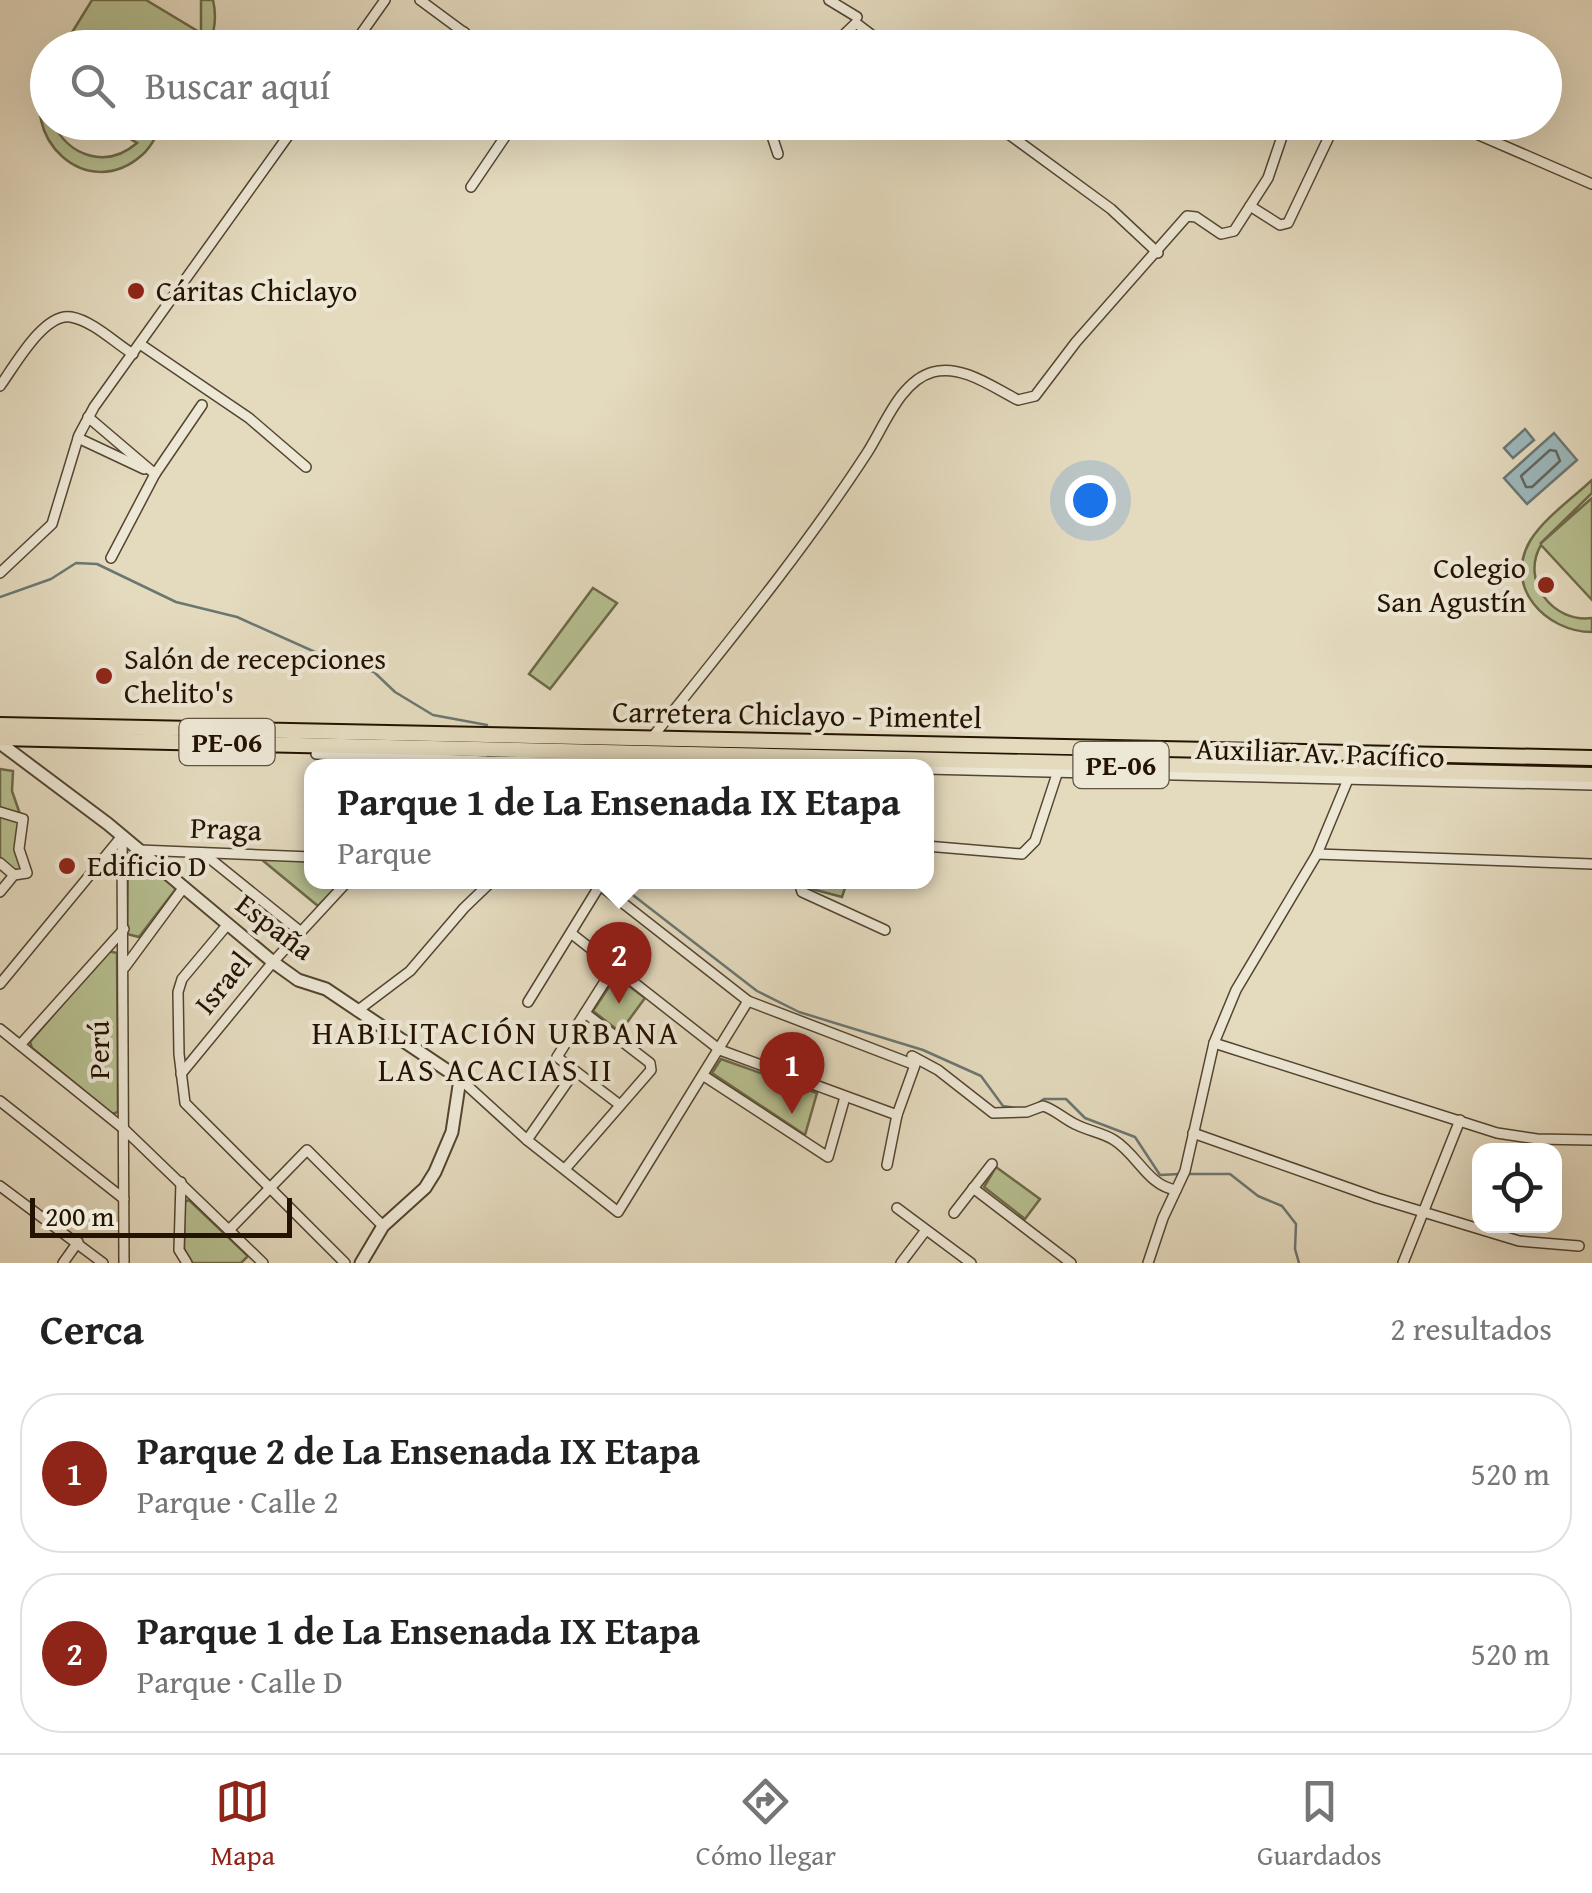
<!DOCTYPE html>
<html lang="es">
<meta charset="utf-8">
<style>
:root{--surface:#fff;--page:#f6f6f6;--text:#222;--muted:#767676;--line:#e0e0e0;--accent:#8f2418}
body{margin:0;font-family:"Gentium Book Plus",serif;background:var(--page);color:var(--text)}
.controls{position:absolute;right:30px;bottom:30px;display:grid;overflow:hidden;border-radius:20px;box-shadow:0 10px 40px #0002}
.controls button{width:90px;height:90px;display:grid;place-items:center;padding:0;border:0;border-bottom:2px solid var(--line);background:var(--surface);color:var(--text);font:50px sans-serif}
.scale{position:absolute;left:30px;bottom:25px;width:262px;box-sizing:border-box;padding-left:10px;border:5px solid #241300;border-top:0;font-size:28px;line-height:35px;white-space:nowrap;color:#241300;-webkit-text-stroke:8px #ede7d5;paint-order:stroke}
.you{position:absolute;left:1090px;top:500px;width:35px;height:35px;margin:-25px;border:8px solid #fff;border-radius:50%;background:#1a73e8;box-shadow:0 0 0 15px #1a73e833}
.badge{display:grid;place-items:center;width:65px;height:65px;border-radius:50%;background:var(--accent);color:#fff;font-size:32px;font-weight:700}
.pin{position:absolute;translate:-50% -82px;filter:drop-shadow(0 2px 5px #0008)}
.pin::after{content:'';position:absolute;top:52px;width:35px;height:30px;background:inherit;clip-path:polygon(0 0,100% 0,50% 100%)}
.popup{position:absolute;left:304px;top:759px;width:630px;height:130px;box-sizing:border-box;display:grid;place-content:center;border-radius:20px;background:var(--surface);filter:drop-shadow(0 2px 8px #0005);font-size:32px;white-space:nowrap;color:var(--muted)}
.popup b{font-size:38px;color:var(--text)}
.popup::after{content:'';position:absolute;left:50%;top:100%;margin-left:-20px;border:20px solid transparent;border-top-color:var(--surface)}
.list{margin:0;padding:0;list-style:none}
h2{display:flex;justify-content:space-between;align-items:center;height:130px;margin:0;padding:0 40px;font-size:42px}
h2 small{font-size:32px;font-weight:400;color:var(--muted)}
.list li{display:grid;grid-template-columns:65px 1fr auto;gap:30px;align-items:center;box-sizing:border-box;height:160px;margin:0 20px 20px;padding:0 20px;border:2px solid var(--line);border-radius:40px}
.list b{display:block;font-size:38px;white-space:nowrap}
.list p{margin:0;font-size:32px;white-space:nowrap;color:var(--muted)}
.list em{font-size:32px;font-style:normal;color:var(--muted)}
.icon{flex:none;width:55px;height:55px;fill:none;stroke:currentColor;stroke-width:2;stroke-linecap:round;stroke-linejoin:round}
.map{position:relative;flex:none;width:1592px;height:1263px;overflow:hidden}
.search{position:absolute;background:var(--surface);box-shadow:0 10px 40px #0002;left:30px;right:30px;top:30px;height:110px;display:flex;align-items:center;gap:25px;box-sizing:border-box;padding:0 35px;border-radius:55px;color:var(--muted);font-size:38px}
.sheet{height:490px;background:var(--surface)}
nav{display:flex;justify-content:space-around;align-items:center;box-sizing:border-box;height:140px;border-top:2px solid var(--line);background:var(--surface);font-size:28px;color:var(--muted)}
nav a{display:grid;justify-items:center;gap:5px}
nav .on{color:var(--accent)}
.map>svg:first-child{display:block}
</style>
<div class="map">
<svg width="1592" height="1263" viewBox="0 0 1592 1263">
<rect width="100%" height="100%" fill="#e4dabe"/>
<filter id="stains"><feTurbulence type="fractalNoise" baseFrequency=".002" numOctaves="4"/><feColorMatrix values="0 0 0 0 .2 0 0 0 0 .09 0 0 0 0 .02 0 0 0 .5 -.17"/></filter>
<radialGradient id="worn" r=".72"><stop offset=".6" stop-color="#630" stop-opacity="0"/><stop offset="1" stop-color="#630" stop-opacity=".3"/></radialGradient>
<g fill="#b6bf90" stroke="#6d6948" stroke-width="2.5">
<path d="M 92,0 L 146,0 L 201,33 L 201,0 L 213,0 C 217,17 215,32 208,47 L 63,47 Z"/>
<path d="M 47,74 L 48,122 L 53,123 C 69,157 107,169 137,143 L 104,123 L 164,123 C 157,133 152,147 142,155 C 87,204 16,137 47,74 Z"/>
<path d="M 1592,480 L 1592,493 L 1540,544 L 1592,498 L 1592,600 L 1541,545 C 1520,581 1553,623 1592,618 L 1592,632 C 1546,632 1503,587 1530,541 C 1544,518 1573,498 1592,480 Z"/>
<path d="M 593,588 L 617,603 L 550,689 L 529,674 Z"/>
<path d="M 0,769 L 13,771 L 12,791 L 21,817 L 23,872 L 19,876 L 0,861 Z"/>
<path d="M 132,851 L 175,885 L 175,890 L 139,937 L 127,934 L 128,854 Z"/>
<path d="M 261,859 L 311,860 L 312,882 L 342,882 L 318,906 Z"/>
<path d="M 810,882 L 847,882 L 842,897 L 808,888 Z"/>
<path d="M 108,951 L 117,953 L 118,1112 L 112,1114 L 32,1048 L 30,1042 Z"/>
<path d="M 616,976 L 645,998 L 620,1032 L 593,1011 Z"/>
<path d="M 721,1059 L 817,1093 L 805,1135 L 712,1073 Z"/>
<path d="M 996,1167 L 1040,1199 L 1025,1219 L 984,1187 Z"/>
<path d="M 189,1200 L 248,1256 L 241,1263 L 191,1263 L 184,1252 L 184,1202 Z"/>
</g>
<g fill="#9bb8bd" stroke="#6b7671" stroke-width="2.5">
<path d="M 1525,429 L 1534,440 L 1513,458 L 1504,448 Z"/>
<path d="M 1554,433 L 1577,460 L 1527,504 L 1504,478 Z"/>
</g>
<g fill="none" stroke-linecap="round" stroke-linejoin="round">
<path stroke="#60665e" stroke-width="2.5" d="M 1550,450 L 1556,451 L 1560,461 L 1532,487 L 1526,487 L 1521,476 Z"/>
<g stroke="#6b7671" stroke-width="2.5">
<path d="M 0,597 L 51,579 L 76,563 L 97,564 L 176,602 L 237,617 L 333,660 L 374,672 L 395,692 L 433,715 L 487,725"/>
<path d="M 616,882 L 757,991 L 799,1012 L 923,1050 L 981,1076 L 1003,1106 L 1016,1108"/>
<path d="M 1037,1104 L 1044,1099 L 1066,1099 L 1085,1118 L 1135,1137 L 1160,1175 L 1180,1174"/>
<path d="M 1188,1174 L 1230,1174 L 1258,1196 L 1282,1206 L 1296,1224 L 1295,1249 L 1299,1263"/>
</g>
<defs>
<g id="minor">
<path d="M 420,0 L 485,48"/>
<path d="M 829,0 L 857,17"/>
<path d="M 351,48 L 385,0"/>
<path d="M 453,48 L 464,32"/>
<path d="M 830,48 L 856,23 L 889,48"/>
<path d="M 772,122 L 771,133 L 778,154"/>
<path d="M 992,122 L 1111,209 L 1158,253"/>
<path d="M 1449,122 L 1592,184"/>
<path d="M 471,187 L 515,122"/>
<path d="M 1250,206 L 1280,225 L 1288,223 L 1336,122"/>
<path d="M 140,344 L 249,418 L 306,467"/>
<path d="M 0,386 C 14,367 44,312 71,317 C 93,321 115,343 133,354"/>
<path d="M 88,417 L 155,474"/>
<path d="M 78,438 L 144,469"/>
<path d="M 111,558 L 155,474 L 202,405"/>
<path d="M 0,573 L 52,524 L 79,435 L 94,407 L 298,122"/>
<path d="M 651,739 C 725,646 802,553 867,453 C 884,427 900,381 933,372 C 962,364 994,388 1018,400 L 1035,396 L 1076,342 L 1187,216 L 1196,217 L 1221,234 L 1234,231 L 1268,178 L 1287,122"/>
<path d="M 316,754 L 487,761 L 851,766"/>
<path d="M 926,769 L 1592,785"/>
<path d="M 0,812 L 23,819 L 19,849 L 27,873 L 14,875 L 0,892"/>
<path d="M 122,836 L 124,1263"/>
<path d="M 926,846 L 1022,854 L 1035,841 L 1058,771"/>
<path d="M 139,850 L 312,857"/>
<path d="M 203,853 L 301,932"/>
<path d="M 1317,854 L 1592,864"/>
<path d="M 0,863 L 14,875"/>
<path d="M 596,882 L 748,1001 L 915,1065 L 897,1115 L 887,1165"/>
<path d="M 799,882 L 802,892 L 885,930"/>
<path d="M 228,924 L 182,979 L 178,992 L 179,1054 L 185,1103 L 345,1263"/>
<path d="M 572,934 L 720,1050 L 897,1115"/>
<path d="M 125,967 L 184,887"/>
<path d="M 614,967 L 557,1057 L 620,1105"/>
<path d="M 0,984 L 122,836"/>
<path d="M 528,1002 L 600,885"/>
<path d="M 357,1011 L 410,971 L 464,908 L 491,882"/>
<path d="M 0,1029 L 124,1129 L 263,1263"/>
<path d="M 1214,1043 L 1497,1133 L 1537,1139 L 1592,1140"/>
<path d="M 20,1045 L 124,929"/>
<path d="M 912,1056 L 938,1070 L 993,1113 L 1027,1112 L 1043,1106 C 1056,1110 1065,1120 1077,1125 C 1089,1131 1103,1133 1114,1140 C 1137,1154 1148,1186 1176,1190"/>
<path d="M 181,1074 L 273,962 L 347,882"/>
<path d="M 704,1076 L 828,1157 L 845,1097"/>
<path d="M 460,1079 L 527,1140 L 618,1212 L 748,1001"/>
<path d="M 0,1101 L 124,1199"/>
<path d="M 1193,1133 L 1377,1198 L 1519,1241 L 1579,1246"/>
<path d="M 527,1140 L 575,1071"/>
<path d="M 565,1169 L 651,1070 L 650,1063 L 585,1013"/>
<path d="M 181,1182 L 179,1250 L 187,1263"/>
<path d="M 0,1186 L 103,1263"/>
<path d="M 973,1188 L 1071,1263"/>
<path d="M 897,1208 L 971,1263"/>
<path d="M 954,1213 L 992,1164"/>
<path d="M 230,1229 L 307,1150 L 383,1226"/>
<path d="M 63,1263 L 78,1242"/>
<path d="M 901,1263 L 926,1230"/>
<path d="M 1148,1263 L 1163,1218 L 1185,1171 L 1214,1043 L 1236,990 L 1317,854 L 1349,777"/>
<path d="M 1403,1263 L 1460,1120"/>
</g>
<path id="tertiary" d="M 0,743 L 108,824 L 273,962 L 298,980 L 326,989 L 460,1079 L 452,1132 L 435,1172 L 425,1188 L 383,1226 L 361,1263"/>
<g id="primary">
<path d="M 0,725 L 1592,758"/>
<path d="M 0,738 L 1592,775"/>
</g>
</defs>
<use href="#minor" stroke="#544530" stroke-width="12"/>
<use href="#tertiary" stroke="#544530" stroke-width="15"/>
<use href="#primary" stroke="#241300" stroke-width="18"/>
<use href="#minor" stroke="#ede7d5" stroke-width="9"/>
<use href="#tertiary" stroke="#ede7d5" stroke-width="11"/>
<use href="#primary" stroke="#e4dabe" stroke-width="14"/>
</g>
<g fill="#8f2418" stroke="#ede7d5" stroke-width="4">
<circle cx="136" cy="291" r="10"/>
<circle cx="1546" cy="585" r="10"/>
<circle cx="104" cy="676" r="10"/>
<circle cx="67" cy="866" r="10"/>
</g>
<g text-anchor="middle" stroke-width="8" stroke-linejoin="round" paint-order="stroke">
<g fill="#ede7d5" stroke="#605340" stroke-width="2.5">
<rect x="179.5" y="719" width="95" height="46" rx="8"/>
<rect x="1073.5" y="742" width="95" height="46" rx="8"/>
</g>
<g font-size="28" font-weight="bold" fill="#241300">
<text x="227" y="752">PE-06</text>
<text x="1121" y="775">PE-06</text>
</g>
<g font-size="30" fill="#241300" stroke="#ede7d5" text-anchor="start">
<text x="156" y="301">Cáritas Chiclayo</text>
<text x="1526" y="578" text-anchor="end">Colegio<tspan x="1526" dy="34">San Agustín</tspan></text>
<text x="124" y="669">Salón de recepciones<tspan x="124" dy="34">Chelito's</tspan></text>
<text x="87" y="876">Edificio D</text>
</g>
<g font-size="30" fill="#241300" stroke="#ede7d5">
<text transform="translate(797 715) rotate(1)" y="10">Carretera Chiclayo - Pimentel</text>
<text transform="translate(1320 753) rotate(2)" y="10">Auxiliar Av. Pacífico</text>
<text transform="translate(226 829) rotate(2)" y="10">Praga</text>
<text transform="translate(275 927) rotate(37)" y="10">España</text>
<text transform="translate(223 983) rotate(-51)" y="10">Israel</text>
<text transform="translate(99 1050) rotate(-90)" y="10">Perú</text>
</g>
<g font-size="32" letter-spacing="2.5" fill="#241300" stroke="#ede7d5">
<text x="496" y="1044">HABILITACIÓN URBANA<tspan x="496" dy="37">LAS ACACIAS II</tspan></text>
</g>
</g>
<rect width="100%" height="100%" filter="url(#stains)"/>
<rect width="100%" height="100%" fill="url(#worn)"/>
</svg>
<div class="controls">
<button><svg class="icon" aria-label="locate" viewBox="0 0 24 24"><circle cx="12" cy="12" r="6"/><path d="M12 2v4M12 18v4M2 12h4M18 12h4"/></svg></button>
</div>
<div class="scale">200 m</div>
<div class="you"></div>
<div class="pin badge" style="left:792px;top:1114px">1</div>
<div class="pin badge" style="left:619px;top:1004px">2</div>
<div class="popup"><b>Parque 1 de La Ensenada IX Etapa</b>Parque</div>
<div class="search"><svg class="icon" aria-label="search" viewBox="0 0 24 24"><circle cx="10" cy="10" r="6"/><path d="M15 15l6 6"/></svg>Buscar aquí</div>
</div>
<section class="sheet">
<h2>Cerca<small>2 resultados</small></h2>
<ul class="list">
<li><span class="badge">1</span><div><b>Parque 2 de La Ensenada IX Etapa</b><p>Parque · Calle 2</p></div><em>520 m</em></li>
<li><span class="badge">2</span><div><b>Parque 1 de La Ensenada IX Etapa</b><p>Parque · Calle D</p></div><em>520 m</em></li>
</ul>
</section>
<nav>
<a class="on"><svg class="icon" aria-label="map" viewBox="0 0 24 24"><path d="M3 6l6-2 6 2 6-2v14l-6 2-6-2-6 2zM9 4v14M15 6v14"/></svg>Mapa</a>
<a><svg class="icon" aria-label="directions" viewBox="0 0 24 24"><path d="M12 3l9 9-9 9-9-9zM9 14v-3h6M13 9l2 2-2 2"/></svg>Cómo llegar</a>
<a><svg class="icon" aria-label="saved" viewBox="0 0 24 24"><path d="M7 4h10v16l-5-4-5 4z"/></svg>Guardados</a>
</nav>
